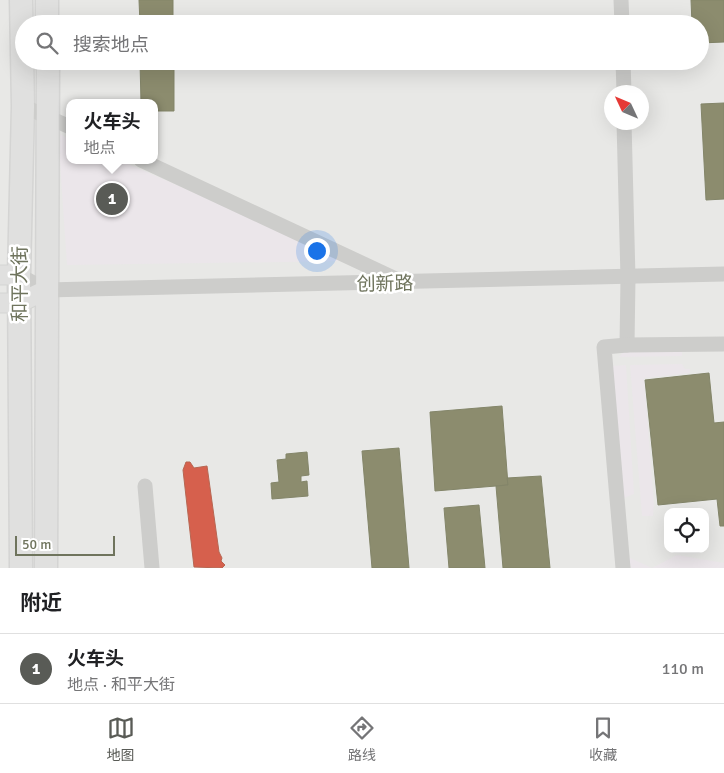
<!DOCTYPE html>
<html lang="zh">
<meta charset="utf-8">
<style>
:root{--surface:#fff;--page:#f2f2f2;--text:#202124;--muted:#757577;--line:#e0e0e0;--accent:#595b56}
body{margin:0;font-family:Signika,"Noto Sans SC",sans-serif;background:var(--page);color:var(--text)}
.controls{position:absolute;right:15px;bottom:15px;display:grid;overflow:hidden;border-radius:10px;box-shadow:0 5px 20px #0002}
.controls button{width:45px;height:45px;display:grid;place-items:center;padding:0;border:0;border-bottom:1px solid var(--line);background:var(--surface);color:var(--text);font:25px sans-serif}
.compass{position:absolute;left:604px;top:85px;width:45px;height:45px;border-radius:50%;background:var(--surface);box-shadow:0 5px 20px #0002;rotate:314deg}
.scale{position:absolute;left:15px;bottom:12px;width:100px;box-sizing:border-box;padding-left:5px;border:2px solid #6f745d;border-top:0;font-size:14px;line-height:18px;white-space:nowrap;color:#6f745d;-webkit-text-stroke:4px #fff;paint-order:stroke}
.you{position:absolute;left:316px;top:250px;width:18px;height:18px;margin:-12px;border:4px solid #fff;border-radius:50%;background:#1a73e8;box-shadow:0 0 0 8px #1a73e833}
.badge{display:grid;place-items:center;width:32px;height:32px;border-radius:50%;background:var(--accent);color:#fff;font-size:16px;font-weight:700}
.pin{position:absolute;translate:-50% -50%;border:2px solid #fff;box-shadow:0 1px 5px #0006}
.popup{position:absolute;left:66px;top:99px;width:92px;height:65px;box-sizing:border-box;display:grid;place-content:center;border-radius:10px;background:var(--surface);filter:drop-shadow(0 1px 4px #0005);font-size:16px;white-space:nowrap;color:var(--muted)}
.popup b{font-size:19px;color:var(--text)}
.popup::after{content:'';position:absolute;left:50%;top:100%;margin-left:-10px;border:10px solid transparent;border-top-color:var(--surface)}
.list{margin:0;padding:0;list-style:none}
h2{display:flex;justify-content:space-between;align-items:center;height:65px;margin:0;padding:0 20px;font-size:21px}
h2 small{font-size:16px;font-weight:400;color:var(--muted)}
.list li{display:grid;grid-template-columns:32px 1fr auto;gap:15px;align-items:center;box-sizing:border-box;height:70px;padding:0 20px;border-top:1px solid var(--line)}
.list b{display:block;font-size:19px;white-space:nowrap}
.list p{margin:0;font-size:16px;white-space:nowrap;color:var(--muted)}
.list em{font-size:16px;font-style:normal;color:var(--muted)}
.icon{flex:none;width:28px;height:28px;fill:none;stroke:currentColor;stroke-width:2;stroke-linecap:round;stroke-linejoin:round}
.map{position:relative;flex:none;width:724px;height:568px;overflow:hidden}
.search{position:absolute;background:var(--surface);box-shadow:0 5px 20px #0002;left:15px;right:15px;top:15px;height:55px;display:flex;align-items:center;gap:12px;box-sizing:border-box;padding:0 18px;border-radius:28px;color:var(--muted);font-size:19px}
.sheet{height:135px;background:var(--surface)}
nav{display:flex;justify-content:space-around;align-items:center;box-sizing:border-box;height:70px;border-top:1px solid var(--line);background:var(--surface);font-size:14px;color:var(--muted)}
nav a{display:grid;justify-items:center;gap:2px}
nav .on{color:var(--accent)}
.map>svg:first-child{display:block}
</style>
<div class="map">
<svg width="724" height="568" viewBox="0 0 724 568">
<rect width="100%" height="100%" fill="#f8f8f8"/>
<path fill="#e8e8e6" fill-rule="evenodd" d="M 0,0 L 724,0 L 724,568 L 0,568 ZM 24,24 L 700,24 L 700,61 L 24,61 ZM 612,92 L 642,92 L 642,122 L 612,122 ZM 70,103 L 154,103 L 154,160 L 70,160 ZM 668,512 L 705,512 L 705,549 L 668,549 Z"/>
<g fill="#ebe6ea">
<path d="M 58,133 L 69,139 L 70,160 L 119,160 L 352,261 L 67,265 Z"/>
<path d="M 682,349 L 682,356 L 619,357 L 624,351 Z"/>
<path d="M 682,364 L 685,369 L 690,369 L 690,373 L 644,378 L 654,504 L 653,516 L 642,516 L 630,365 Z"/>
<path d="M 626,365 L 634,494 L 621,499 L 612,366 Z"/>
<path d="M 677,555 L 724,563 L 724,568 L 631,568 L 628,557 L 652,568 Z"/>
</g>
<path fill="#d6604d" stroke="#b76652" d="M 186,462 L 190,462 L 194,468 L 207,466 L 219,552 L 222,558 L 221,561 L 225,565 L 222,568 L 194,567 L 183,470 Z"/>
<g fill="#8c8c6e" stroke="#838569">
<path d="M 139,0 L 173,0 L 173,24 L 140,24 Z"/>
<path d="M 691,0 L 724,0 L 724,42 L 700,43 L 700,24 L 692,24 Z"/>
<path d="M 140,61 L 174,61 L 174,111 L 154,111 L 154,103 L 141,103 Z"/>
<path d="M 724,103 L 724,199 L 706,200 L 701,104 Z"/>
<path d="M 709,373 L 714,423 L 724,422 L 724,526 L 720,526 L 717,499 L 658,505 L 645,380 Z"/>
<path d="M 502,406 L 508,485 L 435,491 L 430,412 Z"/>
<path d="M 399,448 L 409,568 L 372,568 L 362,451 Z"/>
<path d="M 307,452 L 309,475 L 301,476 L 301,482 L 307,481 L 308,496 L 272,499 L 271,483 L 279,482 L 277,460 L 286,459 L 286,454 Z"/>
<path d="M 541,476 L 550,568 L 503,568 L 496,486 L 508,485 L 507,478 Z"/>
<path d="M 479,505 L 485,568 L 449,568 L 444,508 Z"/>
</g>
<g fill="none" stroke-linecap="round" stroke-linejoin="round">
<defs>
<g id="major">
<path d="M 0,275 L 19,275"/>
<path d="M 0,303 L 19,303 L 46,290"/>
</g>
<g id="highway">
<path d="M 21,0 L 23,106 L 19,275 L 21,568"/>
<path d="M 47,0 L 47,24"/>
<path d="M 46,568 L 48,61"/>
</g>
</defs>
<use href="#major" stroke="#d4d5d3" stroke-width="21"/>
<use href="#highway" stroke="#d4d4d3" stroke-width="25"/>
<g stroke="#cdcdcb" stroke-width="15">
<path d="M 621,0 L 622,24"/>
<path d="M 623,61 L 624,92"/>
<path d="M 23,106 L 70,127"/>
<path d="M 624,122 L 628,278 L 627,345"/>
<path d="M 141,160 L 400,281"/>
<path d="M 19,275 L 46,290 L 724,274"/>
<path d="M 145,486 L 152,568"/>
<path d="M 623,568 L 604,347 L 627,345 L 724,344"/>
</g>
<use href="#major" stroke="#e0e0df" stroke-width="19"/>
<use href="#highway" stroke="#e0e0df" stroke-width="22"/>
</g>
<g text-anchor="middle" stroke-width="5" stroke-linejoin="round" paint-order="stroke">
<g font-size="19" fill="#6f745d" stroke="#fff">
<text transform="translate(385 283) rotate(-1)" y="7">创新路</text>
<text transform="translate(19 284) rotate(-90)" y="7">和平大街</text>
</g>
</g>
</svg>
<div class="controls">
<button><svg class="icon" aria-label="locate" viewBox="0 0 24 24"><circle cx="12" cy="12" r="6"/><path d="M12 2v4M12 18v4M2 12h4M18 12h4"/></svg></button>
</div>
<svg class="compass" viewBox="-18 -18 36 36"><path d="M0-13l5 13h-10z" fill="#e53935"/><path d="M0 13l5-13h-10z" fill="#757577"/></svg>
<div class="scale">50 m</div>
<div class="you"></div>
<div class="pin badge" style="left:112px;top:199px">1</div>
<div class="popup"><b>火车头</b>地点</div>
<div class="search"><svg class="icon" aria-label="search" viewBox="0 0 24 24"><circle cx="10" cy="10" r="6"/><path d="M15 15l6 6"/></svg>搜索地点</div>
</div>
<section class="sheet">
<h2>附近<small></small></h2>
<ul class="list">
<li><span class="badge">1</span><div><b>火车头</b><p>地点 · 和平大街</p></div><em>110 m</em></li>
</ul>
</section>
<nav>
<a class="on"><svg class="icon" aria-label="map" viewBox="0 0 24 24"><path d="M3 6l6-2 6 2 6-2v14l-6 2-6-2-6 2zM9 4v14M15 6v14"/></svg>地图</a>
<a><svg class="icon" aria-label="directions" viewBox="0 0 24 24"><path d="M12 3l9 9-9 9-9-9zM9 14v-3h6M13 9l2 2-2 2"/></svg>路线</a>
<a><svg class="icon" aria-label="saved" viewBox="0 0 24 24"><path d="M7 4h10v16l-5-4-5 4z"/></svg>收藏</a>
</nav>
